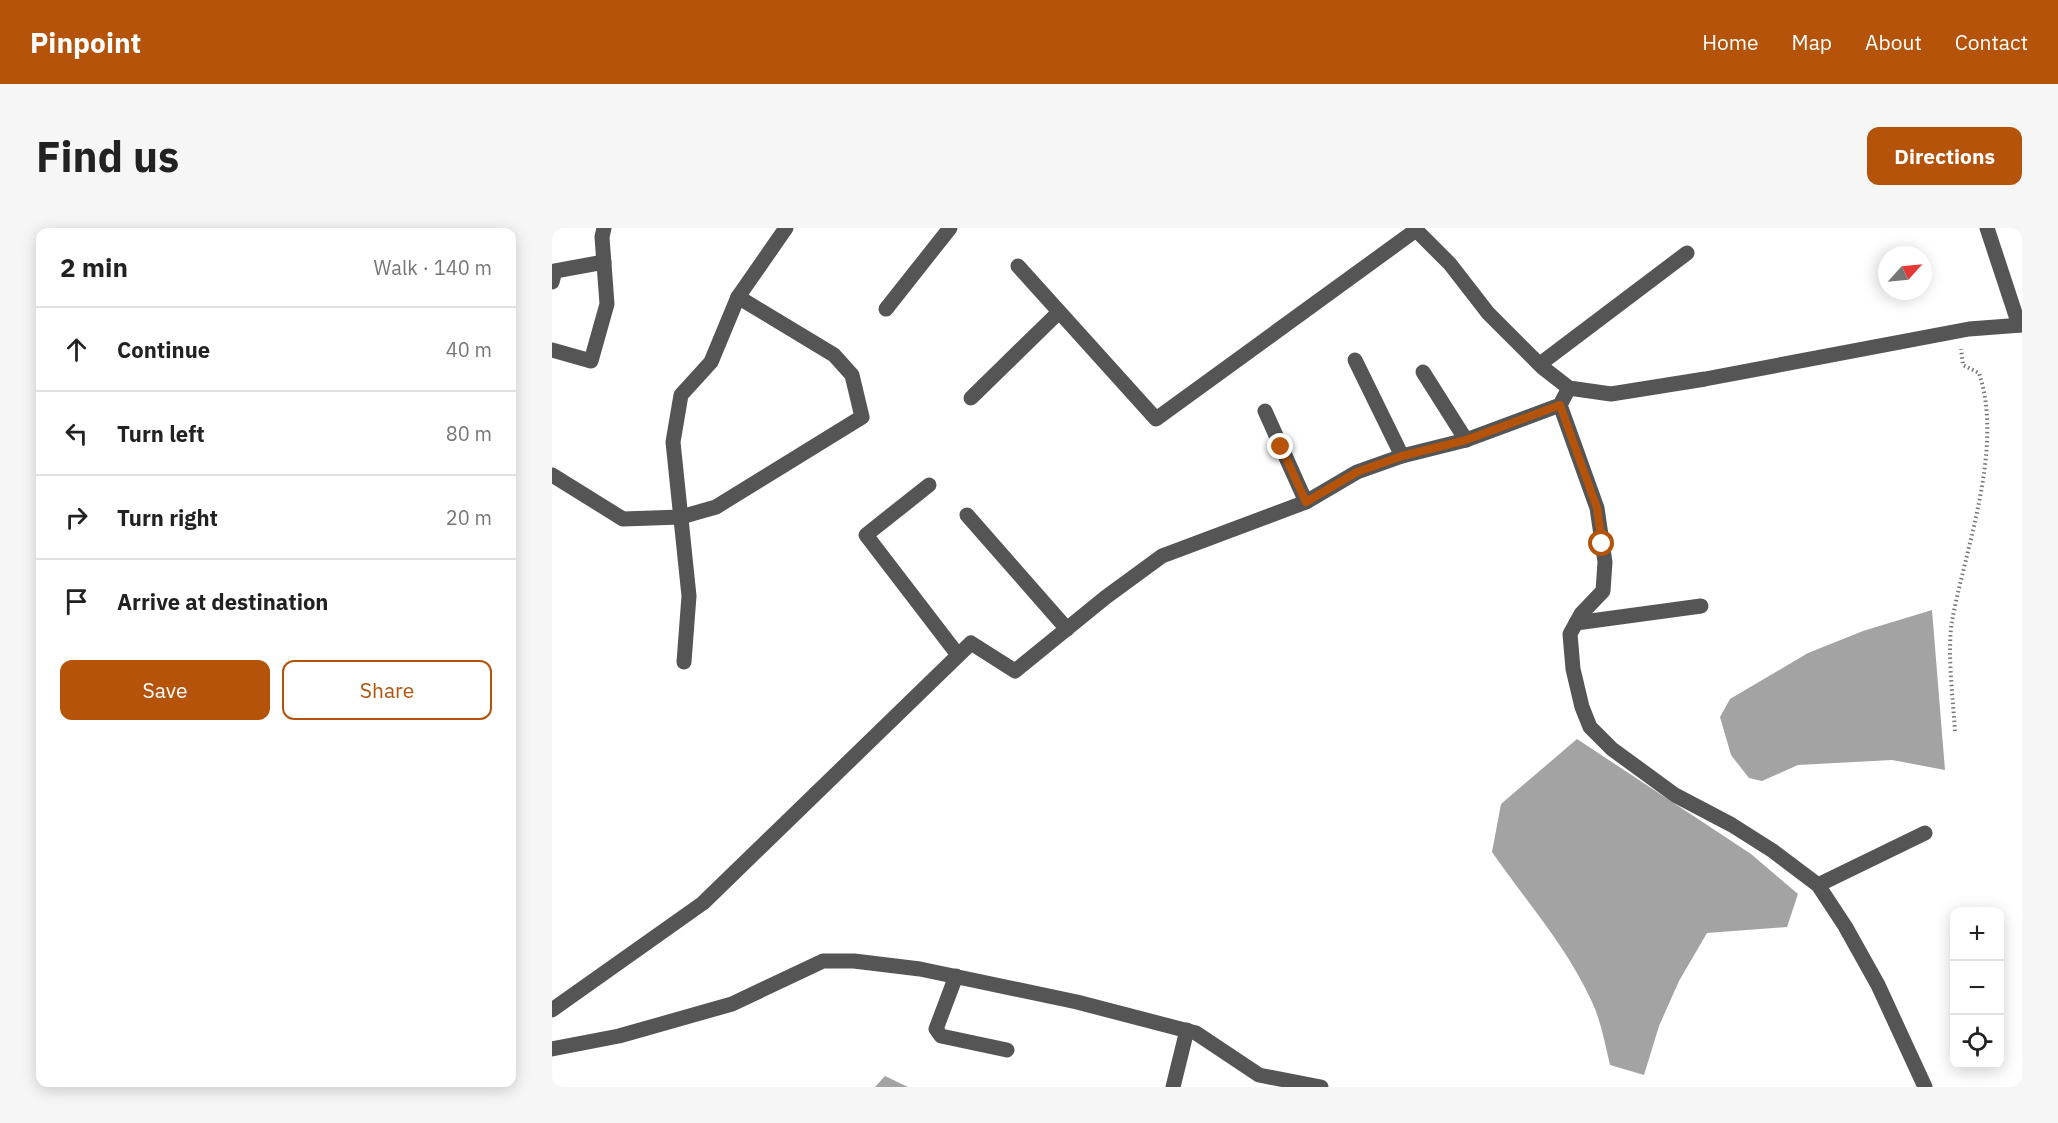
<!DOCTYPE html>
<meta charset="utf-8">
<style>
:root{--surface:#fff;--page:#f6f6f6;--text:#222;--muted:#767676;--line:#e0e0e0;--accent:#b45309}
body{margin:0;font-family:"IBM Plex Sans",sans-serif;background:var(--page);color:var(--text)}
.controls{position:absolute;right:18px;bottom:18px;display:grid;overflow:hidden;border-radius:12px;box-shadow:0 3px 15px #0003}
.controls button{width:54px;height:54px;display:grid;place-items:center;padding:0;border:0;border-bottom:2px solid var(--line);background:var(--surface);color:var(--text);font:30px sans-serif}
.compass{position:absolute;left:1326px;top:18px;width:54px;height:54px;border-radius:50%;background:var(--surface);box-shadow:0 3px 15px #0003;rotate:63deg}
.stop{position:absolute;width:18px;height:18px;margin:-14px;border:4px solid #b45309;border-radius:50%;background:#fff}
.stop.end{background:#b45309;border-color:#fff;box-shadow:0 2px 6px #0008}
.list{margin:0;padding:0;list-style:none}
h2{display:flex;justify-content:space-between;align-items:center;height:78px;margin:0;padding:0 24px;font-size:26px}
h2 small{font-size:20px;font-weight:400;color:var(--muted)}
.list li{display:grid;grid-template-columns:39px 1fr auto;gap:18px;align-items:center;box-sizing:border-box;height:84px;padding:0 24px;border-top:2px solid var(--line)}
.list b{display:block;font-size:22px;white-space:nowrap}
.list em{font-size:20px;font-style:normal;color:var(--muted)}
.actions{display:flex;gap:12px;padding:18px 24px}
.actions a{flex:1;padding:14px 0;border:2px solid var(--accent);border-radius:12px;text-align:center;font-size:21px;color:var(--accent)}
.actions .main{background:var(--accent);color:#fff}
.icon{flex:none;width:33px;height:33px;fill:none;stroke:currentColor;stroke-width:2;stroke-linecap:round;stroke-linejoin:round}
.map{position:relative;flex:none;width:1470px;height:859px;overflow:hidden;border-radius:12px}
header{display:flex;align-items:center;gap:36px;box-sizing:border-box;height:84px;padding:0 30px;background:var(--accent);color:#fff}
header strong{font-size:28px}
nav{display:flex;gap:33px;margin-inline-start:auto;font-size:21px}
.intro{display:flex;align-items:center;justify-content:space-between;box-sizing:border-box;height:144px;padding:0 36px}
h1{margin:0;font-size:42px}
.button{padding:15px 27px;border-radius:12px;background:var(--accent);color:#fff;font-size:21px;font-weight:700}
main{display:flex;gap:36px;padding:0 36px}
aside{flex:1;background:var(--surface);border-radius:12px;box-shadow:0 3px 15px #0003}
.map>svg:first-child{display:block}
</style>
<header>
<strong>Pinpoint</strong>
<nav><a>Home</a><a>Map</a><a>About</a><a>Contact</a></nav>
</header>
<div class="intro"><h1>Find us</h1><a class="button">Directions</a></div>
<main>
<aside>
<h2>2 min<small>Walk · 140 m</small></h2>
<ul class="list">
<li><svg class="icon" aria-label="ahead" viewBox="0 0 24 24"><path d="M12 20V5M6 11l6-6 6 6"/></svg><div><b>Continue</b></div><em>40 m</em></li>
<li><svg class="icon" aria-label="left" viewBox="0 0 24 24"><path d="M17 20v-9H6M10 6l-5 5 5 5"/></svg><div><b>Turn left</b></div><em>80 m</em></li>
<li><svg class="icon" aria-label="right" viewBox="0 0 24 24"><path d="M7 20v-9h11M14 6l5 5-5 5"/></svg><div><b>Turn right</b></div><em>20 m</em></li>
<li><svg class="icon" aria-label="arrive" viewBox="0 0 24 24"><path d="M6 21V4h12l-3 4 3 4H6"/></svg><div><b>Arrive at destination</b></div></li>
</ul>
<div class="actions"><a class="main">Save</a><a>Share</a></div>
</aside>
<div class="map">
<svg width="1470" height="859" viewBox="0 0 1470 859">
<rect width="100%" height="100%" fill="#fff"/>
<g fill="#a3a3a3">
<path d="M 1380,382 L 1393,542 L 1340,532 L 1246,537 L 1210,553 L 1197,550 L 1179,527 L 1168,489 L 1178,471 L 1256,425 L 1311,403 Z"/>
<path d="M 1025,511 L 1199,626 L 1246,666 L 1235,699 L 1155,705 L 1127,753 L 1107,798 L 1092,847 L 1058,837 C 1053,816 1049,793 1040,774 C 1015,719 974,673 940,624 L 949,576 Z"/>
<path d="M 333,848 L 356,859 L 323,859 Z"/>
</g>
<g fill="none" stroke-linecap="round" stroke-linejoin="round">
<path stroke="#777" stroke-width="4" stroke-dasharray="1.5 3" stroke-linecap="butt" d="M 1403,503 C 1401,471 1395,423 1400,393 C 1414,318 1452,219 1427,145 L 1411,137 L 1409,121"/>
<g stroke="#555" stroke-width="15">
<path d="M 862,0 L 898,36 L 936,85 L 990,139 L 1017,160 L 1059,166 L 1153,151 L 1417,101 L 1470,97"/>
<path d="M 1435,0 L 1467,97"/>
<path d="M 466,38 L 604,191 L 864,2"/>
<path d="M 0,54 L 3,43 L 52,34"/>
<path d="M 334,81 L 398,0"/>
<path d="M 0,122 L 39,133 L 55,76 L 50,9 L 52,0"/>
<path d="M 803,132 L 850,228"/>
<path d="M 988,136 L 1135,25"/>
<path d="M 871,144 L 914,212"/>
<path d="M 419,170 L 507,84"/>
<path d="M 1008,177 L 1045,280 L 1053,334 L 1051,363 L 1029,386 L 1018,406 L 1021,441 L 1030,479 L 1038,499 L 1060,521 L 1123,567 L 1180,597 L 1221,623 L 1266,657 L 1293,698 L 1326,757 L 1373,859"/>
<path d="M 713,183 L 754,274"/>
<path d="M 0,247 L 71,291 L 129,289 L 164,279 L 310,189 L 300,147 L 282,127 L 186,69"/>
<path d="M 377,257 L 314,307 L 406,427"/>
<path d="M 415,287 L 515,401"/>
<path d="M 1024,395 L 1149,378"/>
<path d="M 132,434 L 137,368 L 121,214 L 129,167 L 159,134 L 186,69 L 234,0"/>
<path d="M 1266,657 L 1373,605"/>
<path d="M 404,748 L 384,801 L 389,808 L 455,822"/>
<path d="M 0,782 L 151,675 L 419,415 L 463,443 L 554,369 L 610,328 L 754,274 L 805,244 L 850,228 L 914,212 L 1008,177 L 1017,160"/>
<path d="M 0,821 L 67,808 L 180,776 L 271,733 L 302,733 L 368,741 L 525,774 L 644,805 L 707,847 L 769,859"/>
<path d="M 621,859 L 635,802"/>
</g>
</g>
<g fill="none" stroke-linecap="round" stroke-linejoin="round">
<path stroke="#b45309" stroke-width="8" d="M 729,219 L 754,274 L 805,244 L 850,228 L 914,212 L 1008,177 L 1045,280 L 1050,316"/>
</g>
</svg>
<div class="controls">
<button>+</button>
<button>−</button>
<button><svg class="icon" aria-label="locate" viewBox="0 0 24 24"><circle cx="12" cy="12" r="6"/><path d="M12 2v4M12 18v4M2 12h4M18 12h4"/></svg></button>
</div>
<svg class="compass" viewBox="-18 -18 36 36"><path d="M0-13l5 13h-10z" fill="#e53935"/><path d="M0 13l5-13h-10z" fill="#767676"/></svg>
<div class="stop" style="left:1050px;top:316px"></div>
<div class="stop end" style="left:729px;top:219px"></div>
</div>
</main>
